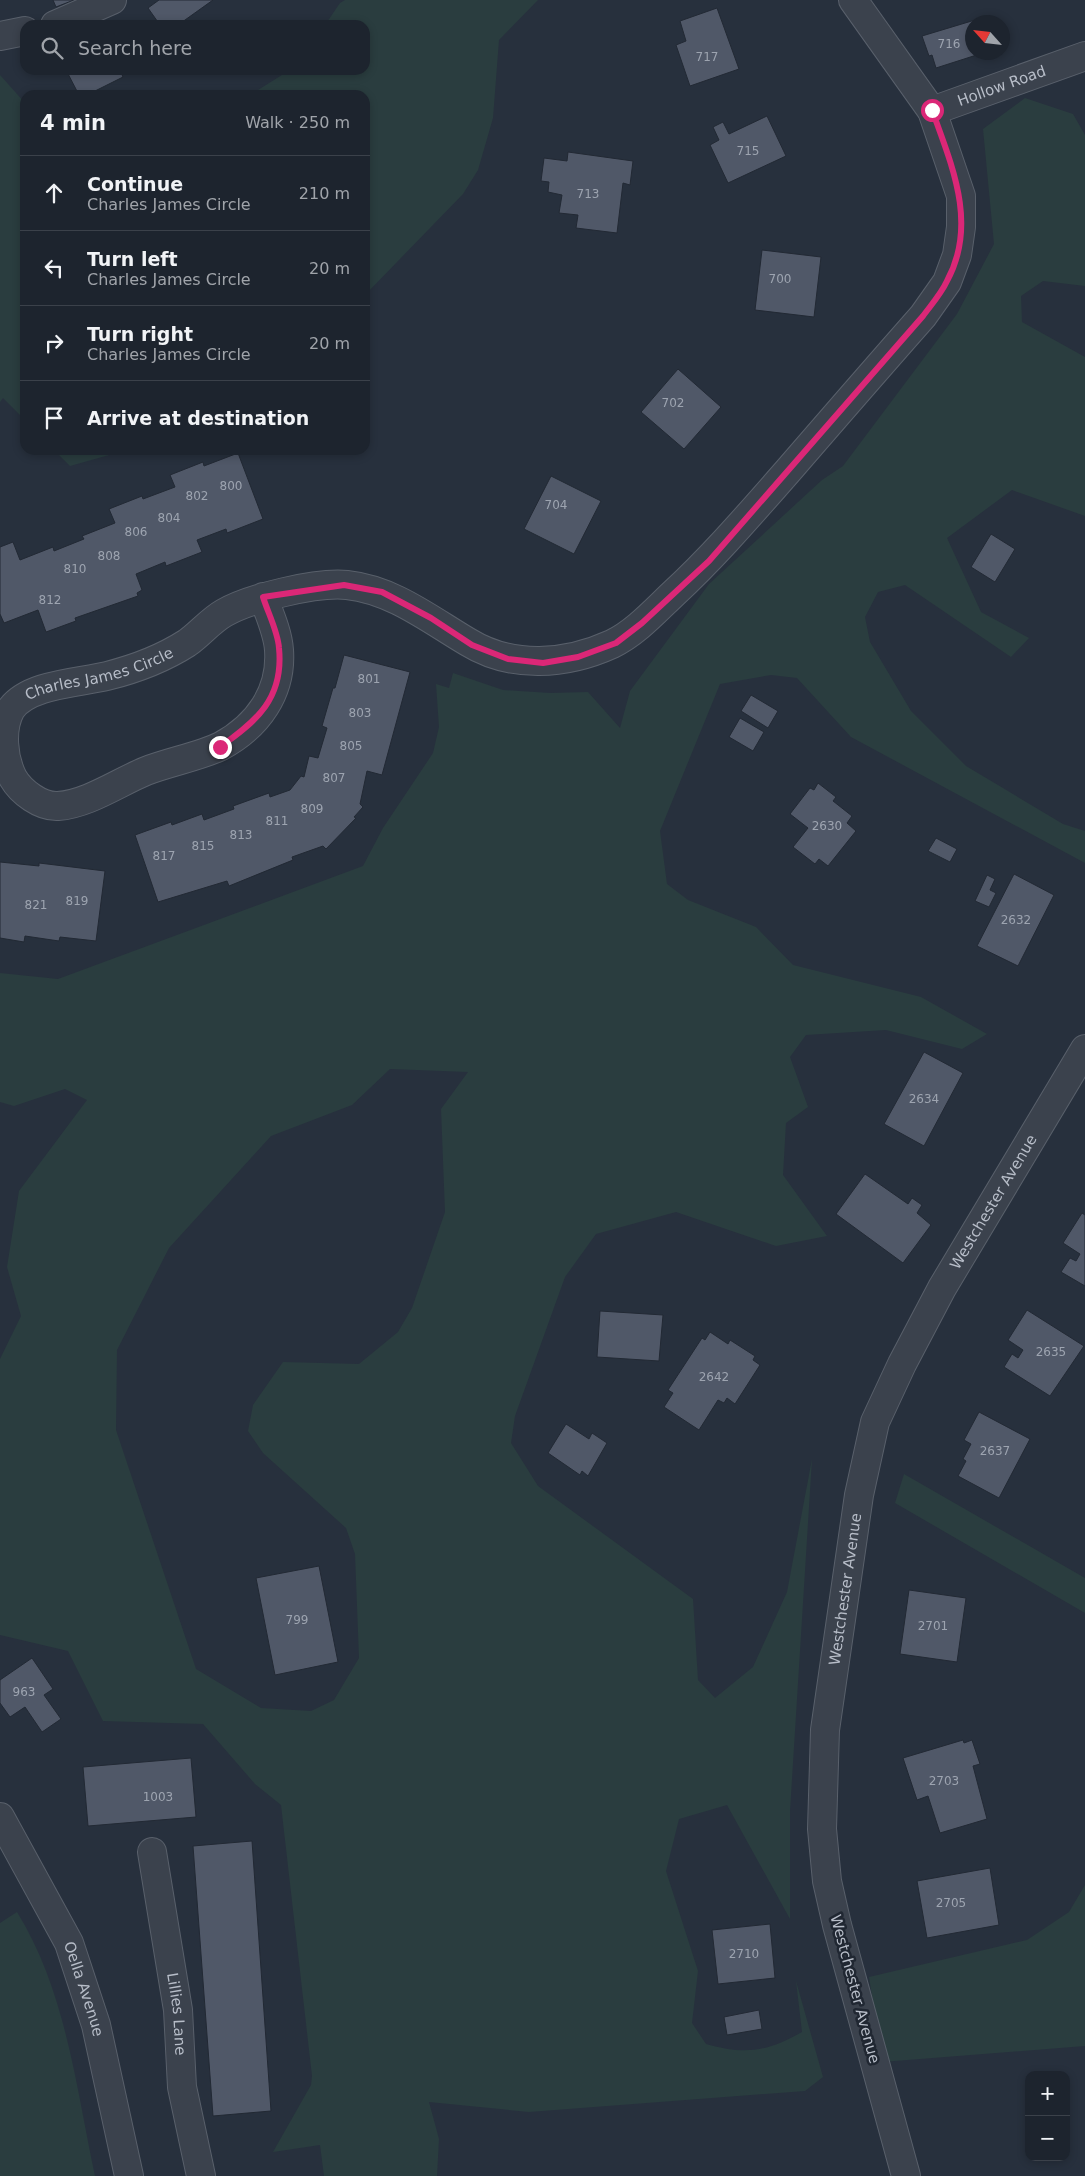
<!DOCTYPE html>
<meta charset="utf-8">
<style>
:root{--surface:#1d242e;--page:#2a303a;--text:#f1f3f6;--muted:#a0a4aa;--line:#3b414a}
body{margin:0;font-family:"DejaVu Sans",sans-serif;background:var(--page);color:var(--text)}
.controls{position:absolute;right:15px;bottom:15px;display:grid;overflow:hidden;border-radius:10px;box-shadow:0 2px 8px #0003}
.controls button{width:45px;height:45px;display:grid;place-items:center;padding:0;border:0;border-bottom:1px solid var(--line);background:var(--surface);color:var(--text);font:25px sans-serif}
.compass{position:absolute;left:965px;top:15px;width:45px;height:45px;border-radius:50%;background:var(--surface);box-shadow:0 2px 8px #0003;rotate:297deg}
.stop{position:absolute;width:15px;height:15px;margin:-11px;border:4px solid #db2777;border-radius:50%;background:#fff}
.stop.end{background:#db2777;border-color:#fff;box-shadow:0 1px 5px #0008}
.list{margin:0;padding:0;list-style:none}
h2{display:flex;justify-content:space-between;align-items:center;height:65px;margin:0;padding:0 20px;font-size:21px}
h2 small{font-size:16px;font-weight:400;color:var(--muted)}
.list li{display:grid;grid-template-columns:32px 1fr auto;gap:15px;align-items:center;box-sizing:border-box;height:75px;padding:0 20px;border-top:1px solid var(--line)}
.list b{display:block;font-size:19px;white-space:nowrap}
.list p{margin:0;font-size:16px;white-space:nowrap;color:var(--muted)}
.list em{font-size:16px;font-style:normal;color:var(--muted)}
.icon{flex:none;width:28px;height:28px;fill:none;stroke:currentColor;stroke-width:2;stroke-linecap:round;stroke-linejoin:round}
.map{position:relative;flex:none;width:1085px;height:2176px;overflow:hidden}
.search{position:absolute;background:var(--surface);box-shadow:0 2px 8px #0003;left:20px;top:20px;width:350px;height:55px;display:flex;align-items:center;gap:12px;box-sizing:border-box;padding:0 18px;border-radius:15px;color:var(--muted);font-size:19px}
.panel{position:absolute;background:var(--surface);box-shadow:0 2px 8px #0003;left:20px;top:90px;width:350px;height:365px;border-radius:15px}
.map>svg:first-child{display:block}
</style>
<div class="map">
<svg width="1085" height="2176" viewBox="0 0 1085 2176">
<rect width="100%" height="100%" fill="#27303d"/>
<g fill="#2a3d3f" fill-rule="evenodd">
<path d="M 345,0 L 538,0 L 499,40 L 493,118 L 478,170 L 463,194 L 365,295 L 365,95 L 250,95 L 290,70 L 365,70 L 365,25 L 325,25 L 340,3 Z"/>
<path d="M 0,75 L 25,103 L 25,420 L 3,398 L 0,402 Z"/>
<path d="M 1025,98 L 1073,114 L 1085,135 L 1085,286 L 1043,281 L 1021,296 L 1022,322 L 1085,357 L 1085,516 L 1012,490 L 947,538 L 981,612 L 1029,638 L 1011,657 L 905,585 L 878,592 L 865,617 L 870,642 L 911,711 L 966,766 L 1063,824 L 1085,831 L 1085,863 L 851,737 L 797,678 L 771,675 L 720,684 L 660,831 L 667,884 L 688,900 L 756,927 L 793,965 L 921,997 L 987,1034 L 962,1049 L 886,1030 L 806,1035 L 790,1057 L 808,1107 L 786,1123 L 783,1175 L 827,1236 L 776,1246 L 676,1212 L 596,1234 L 565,1277 L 515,1416 L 511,1443 L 538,1486 L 693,1599 L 698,1680 L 715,1698 L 753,1667 L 787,1592 L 812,1459 L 790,1811 L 790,1919 L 727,1805 L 679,1819 L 666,1871 L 698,1971 L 692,2023 L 706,2044 C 745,2055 767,2052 802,2032 L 796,1981 L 823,2077 L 805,2091 L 529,2112 L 429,2102 L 439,2139 L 437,2176 L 324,2176 L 320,2145 L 273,2152 L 311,2085 L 312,2076 L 281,1805 L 255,1784 L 203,1724 L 103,1721 L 68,1651 L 0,1635 L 0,1359 L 21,1316 L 7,1267 L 19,1191 L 87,1100 L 65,1089 L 14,1106 L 0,1102 L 0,973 L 58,979 L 363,866 L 383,828 L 433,753 L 439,727 L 436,684 L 449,688 L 453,673 L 503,690 L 550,693 L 588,692 L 620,728 L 630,691 L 709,584 L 822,480 L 843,466 L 957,314 L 994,244 L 983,129 ZM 390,1069 L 468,1072 L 441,1109 L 445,1212 L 412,1308 L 398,1332 L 359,1364 L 283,1362 L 253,1405 L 248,1431 L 263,1453 L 346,1528 L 355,1554 L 359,1658 L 334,1700 L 311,1711 L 261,1708 L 196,1669 L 116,1430 L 117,1350 L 169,1248 L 271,1136 L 352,1105 Z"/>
<path d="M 54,450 L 127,450 L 70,466 Z"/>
<path d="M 904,1474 L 1085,1578 L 1085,1613 L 895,1503 Z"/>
<path d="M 1085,1885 L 1085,2046 L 882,2062 L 869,1977 L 1027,1940 L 1069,1912 Z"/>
<path d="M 17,1912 C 66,1991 76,2087 95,2176 L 0,2176 L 0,1923 Z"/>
</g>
<g fill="#505868" stroke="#222934">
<path d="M 53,0 L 74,0 L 56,7 Z"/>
<path d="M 159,0 L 213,0 L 178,25 L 160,25 L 148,8 Z"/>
<path d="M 717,8 L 739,69 L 690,86 L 676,45 L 686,41 L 680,21 Z"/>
<path d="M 975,20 L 976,22 L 972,22 L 972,52 L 986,52 L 936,68 L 932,55 L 929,56 L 922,36 Z"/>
<path d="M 66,70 L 120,70 L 123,77 L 87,95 L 79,95 Z"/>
<path d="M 767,116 L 786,156 L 728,183 L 710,145 L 719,140 L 713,127 L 723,122 L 729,134 Z"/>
<path d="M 568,152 L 633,161 L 630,185 L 623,183 L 617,233 L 576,228 L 578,215 L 559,213 L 562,195 L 548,192 L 549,182 L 541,181 L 544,158 L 567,161 Z"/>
<path d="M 762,250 L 821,257 L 814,317 L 755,310 Z"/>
<path d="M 678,369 L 721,407 L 684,449 L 641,412 Z"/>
<path d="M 238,453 L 263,519 L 227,533 L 226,529 L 197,540 L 202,552 L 166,566 L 165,562 L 136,574 L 142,590 L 137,593 L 138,596 L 75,618 L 76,621 L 46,632 L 38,610 L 4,623 L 0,614 L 0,547 L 13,542 L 20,560 L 53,547 L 54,551 L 84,539 L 82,536 L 115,523 L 109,509 L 142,496 L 143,499 L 175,487 L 170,475 L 203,462 L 204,466 Z"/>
<path d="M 551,476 L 601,501 L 574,554 L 524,529 Z"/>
<path d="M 991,534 L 1015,549 L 995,582 L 971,567 Z"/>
<path d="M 344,655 L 410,672 L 382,775 L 367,771 L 360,804 L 363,807 L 354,817 L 356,818 L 326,849 L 323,846 L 292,857 L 293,860 L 229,886 L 227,881 L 158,902 L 135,835 L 171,822 L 172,825 L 202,814 L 204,820 L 234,809 L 233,806 L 269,793 L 270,797 L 290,790 L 301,776 L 304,777 L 309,756 L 318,758 L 327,728 L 322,726 L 333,688 L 335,688 Z"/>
<path d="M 751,695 L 778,711 L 768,728 L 741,711 Z"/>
<path d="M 740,718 L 764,732 L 753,751 L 729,737 Z"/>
<path d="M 818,783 L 836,797 L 833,801 L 852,816 L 847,823 L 856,831 L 828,866 L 819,859 L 815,864 L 793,847 L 808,828 L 790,814 L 810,788 L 814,790 Z"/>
<path d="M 936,838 L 957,849 L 950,862 L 928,851 Z"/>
<path d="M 0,862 L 39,866 L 39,863 L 105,871 L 96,941 L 60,937 L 59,941 L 25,936 L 24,942 L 0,938 Z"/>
<path d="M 1014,874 L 1054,895 L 1018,966 L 977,946 Z"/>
<path d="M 987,875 L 995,879 L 990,890 L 996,893 L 989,907 L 975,901 Z"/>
<path d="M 924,1052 L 963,1073 L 924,1146 L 884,1124 Z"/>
<path d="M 865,1174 L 908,1204 L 912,1198 L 922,1205 L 917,1213 L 931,1225 L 903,1263 L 836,1214 Z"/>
<path d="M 1082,1213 L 1085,1215 L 1085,1286 L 1061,1272 L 1070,1258 L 1076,1261 L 1080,1254 L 1063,1243 Z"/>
<path d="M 1027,1310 L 1084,1346 L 1050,1396 L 1004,1367 L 1012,1354 L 1018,1358 L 1023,1350 L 1008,1340 Z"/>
<path d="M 600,1311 L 663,1315 L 659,1361 L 597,1357 Z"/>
<path d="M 710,1332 L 728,1344 L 730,1340 L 755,1356 L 753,1360 L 760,1365 L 735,1404 L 727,1398 L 724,1403 L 718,1400 L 699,1430 L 664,1407 L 673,1393 L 668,1390 L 702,1338 L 705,1340 Z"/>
<path d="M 979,1412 L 1030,1439 L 999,1498 L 958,1476 L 966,1461 L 963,1459 L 971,1444 L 964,1440 Z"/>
<path d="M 566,1424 L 589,1439 L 592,1433 L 607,1443 L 588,1476 L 582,1471 L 580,1475 L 548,1453 Z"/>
<path d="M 319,1566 L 338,1662 L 275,1675 L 256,1578 Z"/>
<path d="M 909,1590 L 966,1598 L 957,1662 L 900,1654 Z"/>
<path d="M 32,1658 L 53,1689 L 44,1695 L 61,1719 L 42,1732 L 25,1707 L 10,1717 L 0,1703 L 0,1680 Z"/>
<path d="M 963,1740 L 964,1743 L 972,1740 L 980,1764 L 973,1766 L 987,1819 L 940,1833 L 928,1796 L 917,1800 L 903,1758 Z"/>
<path d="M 191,1758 L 196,1817 L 88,1826 L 83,1767 Z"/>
<path d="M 252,1841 L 271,2111 L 213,2116 L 193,1846 Z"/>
<path d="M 990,1868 L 999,1925 L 927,1938 L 917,1881 Z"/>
<path d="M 770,1924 L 775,1978 L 718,1984 L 712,1930 Z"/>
<path d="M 759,2010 L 762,2029 L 727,2035 L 724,2017 Z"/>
</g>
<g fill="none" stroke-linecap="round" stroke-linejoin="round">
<defs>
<g id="minor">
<path d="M 55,25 L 112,0"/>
<path d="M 0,36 L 25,31"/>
<path id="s1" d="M 932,111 L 1085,56"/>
<path id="s2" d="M 263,597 C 269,613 278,633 279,650 C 282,692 258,726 221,746 C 201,756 169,762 146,771 C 119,782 88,804 58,806 C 41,807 21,792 13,778 C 3,758 0,729 11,709 C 29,684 78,683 107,676 C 135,669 162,659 187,643 C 200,634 210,621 224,613 C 250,598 316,582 347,585 C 393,590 429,619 468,642 C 512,669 566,665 612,644 C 635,633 655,611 673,594 C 714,556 750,514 787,472 C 832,420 877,368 923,316 L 947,282 L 957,255 L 961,227 L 961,196 L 932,111 L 853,0"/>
<path id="s3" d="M 0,1817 L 69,1943 L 96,2025 L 129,2176"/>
<path id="s4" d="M 152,1852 L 178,2010 L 182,2087 L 201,2176"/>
<path id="s5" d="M 906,2176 L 837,1925 L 827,1881 L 822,1829 L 825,1730 L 859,1495 L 875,1422 L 902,1364 L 942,1288 L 1085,1049"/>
</g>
</defs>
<use href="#minor" stroke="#59606b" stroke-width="30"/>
<use href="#minor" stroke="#3b424d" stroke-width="28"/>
</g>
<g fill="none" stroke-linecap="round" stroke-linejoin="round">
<path stroke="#db2777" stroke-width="6" d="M 220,747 C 257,721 284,698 279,648 C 278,632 268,613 263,597 L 344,585 L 382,592 L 431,618 L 472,645 L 508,659 L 543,663 L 578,657 L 616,643 L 642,623 L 709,561 L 923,316 C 931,305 941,294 947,281 C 978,224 952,166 932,110"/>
</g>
<g text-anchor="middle" stroke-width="5" stroke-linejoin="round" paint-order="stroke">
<g font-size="12" fill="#9da4b0">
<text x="949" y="48">716</text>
<text x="707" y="61">717</text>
<text x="748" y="155">715</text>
<text x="588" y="198">713</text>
<text x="780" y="283">700</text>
<text x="673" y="407">702</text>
<text x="231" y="490">800</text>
<text x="197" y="500">802</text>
<text x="556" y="509">704</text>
<text x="169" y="522">804</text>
<text x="136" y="536">806</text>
<text x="109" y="560">808</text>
<text x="75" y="573">810</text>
<text x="50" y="604">812</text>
<text x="369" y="683">801</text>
<text x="360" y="717">803</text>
<text x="351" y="750">805</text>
<text x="334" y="782">807</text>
<text x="312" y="813">809</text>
<text x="277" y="825">811</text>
<text x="827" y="830">2630</text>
<text x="241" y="839">813</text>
<text x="203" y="850">815</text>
<text x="164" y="860">817</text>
<text x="77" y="905">819</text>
<text x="36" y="909">821</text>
<text x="1016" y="924">2632</text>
<text x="924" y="1103">2634</text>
<text x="1051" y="1356">2635</text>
<text x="714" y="1381">2642</text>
<text x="995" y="1455">2637</text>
<text x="297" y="1624">799</text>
<text x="933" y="1630">2701</text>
<text x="24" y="1696">963</text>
<text x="944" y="1785">2703</text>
<text x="158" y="1801">1003</text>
<text x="951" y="1907">2705</text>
<text x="744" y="1958">2710</text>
</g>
<g font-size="15" fill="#b7bdc8" stroke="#202732">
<text dy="5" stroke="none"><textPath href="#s1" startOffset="74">Hollow Road</textPath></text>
<text dy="5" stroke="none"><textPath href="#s2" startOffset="572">Charles James Circle</textPath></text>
<text dy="5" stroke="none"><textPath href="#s5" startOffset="1019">Westchester Avenue</textPath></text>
<text dy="5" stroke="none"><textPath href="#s5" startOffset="599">Westchester Avenue</textPath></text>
<text transform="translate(855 1989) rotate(75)" y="5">Westchester Avenue</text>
<text dy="5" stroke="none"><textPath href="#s3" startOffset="192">Oella Avenue</textPath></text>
<text dy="5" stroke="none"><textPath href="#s4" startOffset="164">Lillies Lane</textPath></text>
</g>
</g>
</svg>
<div class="controls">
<button>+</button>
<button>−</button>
</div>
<svg class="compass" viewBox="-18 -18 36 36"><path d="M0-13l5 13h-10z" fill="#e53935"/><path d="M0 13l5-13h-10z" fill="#a0a4aa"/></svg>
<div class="stop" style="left:932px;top:110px"></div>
<div class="stop end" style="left:220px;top:747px"></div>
<div class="search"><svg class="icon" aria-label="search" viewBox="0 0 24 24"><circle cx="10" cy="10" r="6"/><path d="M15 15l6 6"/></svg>Search here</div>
<section class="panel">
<h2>4 min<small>Walk · 250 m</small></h2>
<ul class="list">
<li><svg class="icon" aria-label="ahead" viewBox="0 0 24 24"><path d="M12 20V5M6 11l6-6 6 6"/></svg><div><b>Continue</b><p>Charles James Circle</p></div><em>210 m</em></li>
<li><svg class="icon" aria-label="left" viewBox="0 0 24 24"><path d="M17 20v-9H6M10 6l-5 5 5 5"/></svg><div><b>Turn left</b><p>Charles James Circle</p></div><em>20 m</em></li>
<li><svg class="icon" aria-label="right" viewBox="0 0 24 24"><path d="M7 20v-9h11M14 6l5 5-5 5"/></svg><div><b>Turn right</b><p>Charles James Circle</p></div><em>20 m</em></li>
<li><svg class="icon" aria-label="arrive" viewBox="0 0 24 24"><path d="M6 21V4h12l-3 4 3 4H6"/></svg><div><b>Arrive at destination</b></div></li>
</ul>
</section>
</div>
